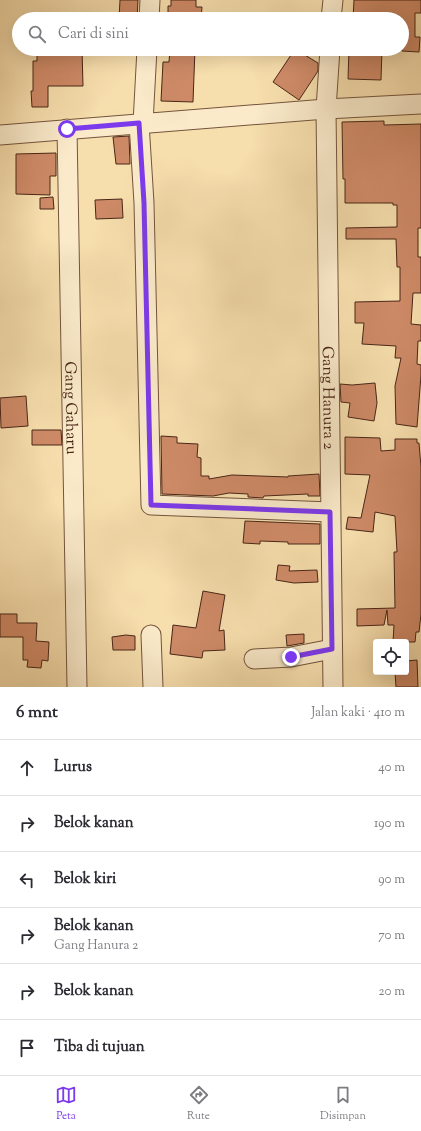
<!DOCTYPE html>
<html lang="id">
<meta charset="utf-8">
<style>
:root{--surface:#fff;--page:#f7f7f7;--text:#2b2b33;--muted:#7c7c81;--line:#e1e1e2;--accent:#7c3aed}
body{margin:0;font-family:"Sorts Mill Goudy",serif;background:var(--page);color:var(--text)}
.controls{position:absolute;right:12px;bottom:12px;display:grid;overflow:hidden;border-radius:4px;box-shadow:0 4px 16px #0002}
.controls button{width:36px;height:36px;display:grid;place-items:center;padding:0;border:0;border-bottom:1px solid var(--line);background:var(--surface);color:var(--text);font:20px sans-serif}
.stop{position:absolute;width:12px;height:12px;margin:-9px;border:3px solid #7c3aed;border-radius:50%;background:#fff}
.stop.end{background:#7c3aed;border-color:#fff;box-shadow:0 1px 4px #0008}
.list{margin:0;padding:0;list-style:none}
h2{display:flex;justify-content:space-between;align-items:center;height:52px;margin:0;padding:0 16px;font-size:17px}
h2 small{font-size:13px;font-weight:400;color:var(--muted)}
.list li{display:grid;grid-template-columns:26px 1fr auto;gap:12px;align-items:center;box-sizing:border-box;height:56px;padding:0 16px;border-top:1px solid var(--line)}
.list b{display:block;font-size:15px;white-space:nowrap}
.list p{margin:0;font-size:13px;white-space:nowrap;color:var(--muted)}
.list em{font-size:13px;font-style:normal;color:var(--muted)}
.icon{flex:none;width:22px;height:22px;fill:none;stroke:currentColor;stroke-width:2;stroke-linecap:round;stroke-linejoin:round}
.map{position:relative;flex:none;width:421px;height:687px;overflow:hidden}
.search{position:absolute;background:var(--surface);box-shadow:0 4px 16px #0002;left:12px;right:12px;top:12px;height:44px;display:flex;align-items:center;gap:10px;box-sizing:border-box;padding:0 14px;border-radius:22px;color:var(--muted);font-size:15px}
.sheet{height:388px;background:var(--surface)}
nav{display:flex;justify-content:space-around;align-items:center;box-sizing:border-box;height:56px;border-top:1px solid var(--line);background:var(--surface);font-size:11px;color:var(--muted)}
nav a{display:grid;justify-items:center;gap:2px}
nav .on{color:var(--accent)}
.map>svg:first-child{display:block}
</style>
<div class="map">
<svg width="421" height="687" viewBox="0 0 421 687">
<rect width="100%" height="100%" fill="#f7dead"/>
<filter id="stains"><feTurbulence type="fractalNoise" baseFrequency=".005" numOctaves="4"/><feColorMatrix values="0 0 0 0 .2 0 0 0 0 .09 0 0 0 0 .02 0 0 0 .5 -.17"/></filter>
<radialGradient id="worn" r=".72"><stop offset=".6" stop-color="#630" stop-opacity="0"/><stop offset="1" stop-color="#630" stop-opacity=".3"/></radialGradient>
<g fill="#ce8a67" stroke="#492617">
<path d="M 120,0 L 138,0 L 137,19 L 119,19 Z"/>
<path d="M 171,0 L 196,0 L 196,7 L 202,7 L 201,19 L 168,19 L 168,6 L 171,6 Z"/>
<path d="M 354,0 L 421,0 L 421,13 L 415,13 L 415,37 L 420,37 L 419,52 L 402,51 L 402,19 L 353,19 Z"/>
<path d="M 37,49 L 82,49 L 83,86 L 48,86 L 48,107 L 32,107 L 31,91 L 33,91 L 33,61 L 37,61 Z"/>
<path d="M 170,49 L 195,49 L 193,102 L 161,101 L 163,62 L 169,62 Z"/>
<path d="M 295,49 L 318,63 L 318,71 L 299,100 L 273,82 Z"/>
<path d="M 349,49 L 382,49 L 381,80 L 348,79 Z"/>
<path d="M 384,121 L 384,125 L 421,124 L 421,228 L 418,228 L 418,257 L 421,257 L 421,293 L 413,293 L 411,324 L 421,325 L 421,341 L 418,341 L 417,364 L 421,365 L 421,375 L 417,427 L 396,424 L 395,386 L 401,358 L 395,358 L 396,346 L 362,344 L 364,323 L 355,323 L 355,302 L 400,301 L 400,267 L 397,267 L 396,239 L 346,239 L 346,228 L 397,227 L 397,205 L 393,205 L 393,203 L 345,203 L 345,179 L 343,179 L 342,122 Z"/>
<path d="M 129,136 L 130,164 L 116,164 L 113,137 Z"/>
<path d="M 56,153 L 56,176 L 50,176 L 50,195 L 16,194 L 16,154 Z"/>
<path d="M 53,197 L 54,209 L 40,209 L 40,198 Z"/>
<path d="M 122,199 L 123,218 L 96,219 L 95,200 Z"/>
<path d="M 375,383 L 377,403 L 374,421 L 348,417 L 350,403 L 341,402 L 340,384 L 352,385 Z"/>
<path d="M 26,396 L 28,426 L 1,428 L 0,398 Z"/>
<path d="M 32,430 L 61,430 L 62,445 L 32,445 Z"/>
<path d="M 161,436 L 177,437 L 177,443 L 198,444 L 197,457 L 201,458 L 201,476 L 209,476 L 209,479 L 232,475 L 288,477 L 288,476 L 319,474 L 320,496 L 308,496 L 308,494 L 264,496 L 263,498 L 248,497 L 248,494 L 229,493 L 213,496 L 162,494 Z"/>
<path d="M 345,437 L 380,438 L 381,451 L 395,450 L 395,439 L 417,439 L 417,443 L 419,443 L 421,467 L 421,614 L 419,632 L 416,632 L 415,642 L 393,642 L 394,625 L 388,625 L 387,610 L 384,625 L 357,626 L 357,609 L 395,608 L 394,552 L 397,552 L 395,516 L 375,512 L 373,532 L 346,529 L 348,517 L 361,518 L 370,475 L 345,474 Z"/>
<path d="M 245,521 L 320,524 L 320,544 L 288,544 L 288,542 L 260,541 L 260,544 L 243,543 Z"/>
<path d="M 278,565 L 290,566 L 289,571 L 317,570 L 318,582 L 294,583 L 276,580 Z"/>
<path d="M 203,591 L 225,595 L 219,631 L 224,630 L 225,650 L 203,651 L 202,658 L 170,654 L 173,625 L 196,628 Z"/>
<path d="M 0,614 L 17,614 L 17,623 L 37,623 L 36,641 L 49,642 L 48,661 L 42,660 L 41,668 L 27,667 L 28,660 L 23,660 L 23,637 L 0,637 Z"/>
<path d="M 304,634 L 304,643 L 287,646 L 286,635 Z"/>
<path d="M 126,635 L 135,636 L 135,650 L 113,650 L 112,637 Z"/>
<path d="M 417,660 L 418,687 L 396,687 L 395,672 L 406,672 L 406,661 Z"/>
</g>
<g fill="none" stroke-linecap="round" stroke-linejoin="round">
<defs>
<g id="minor">
<path d="M 149,19 L 150,0"/>
<path d="M 331,19 L 333,0"/>
<path id="s1" d="M 330,49 L 326,109 L 333,687"/>
<path d="M 139,123 L 144,203 L 151,505 L 330,512"/>
<path d="M 143,123 L 147,49"/>
<path id="s2" d="M 67,129 L 77,687"/>
<path d="M 0,135 L 326,109 L 421,104"/>
<path d="M 151,635 L 153,687"/>
<path d="M 254,659 L 291,657 L 332,649"/>
</g>
</defs>
<use href="#minor" stroke="#74543c" stroke-width="21"/>
<use href="#minor" stroke="#faeaca" stroke-width="19"/>
</g>
<g fill="none" stroke-linecap="round" stroke-linejoin="round">
<path stroke="#7c3aed" stroke-width="5" d="M 67,129 L 139,123 L 144,203 L 151,505 L 330,512 L 332,649 L 291,657"/>
</g>
<g text-anchor="middle" stroke-width="3" stroke-linejoin="round" paint-order="stroke">
<g font-size="16" fill="#492617" stroke="#faeaca">
<text dy="6" stroke="none"><textPath href="#s1" startOffset="349">Gang Hanura 2</textPath></text>
<text dy="6" stroke="none"><textPath href="#s2" startOffset="279">Gang Gaharu</textPath></text>
</g>
</g>
<rect width="100%" height="100%" filter="url(#stains)"/>
<rect width="100%" height="100%" fill="url(#worn)"/>
</svg>
<div class="controls">
<button><svg class="icon" aria-label="locate" viewBox="0 0 24 24"><circle cx="12" cy="12" r="6"/><path d="M12 2v4M12 18v4M2 12h4M18 12h4"/></svg></button>
</div>
<div class="stop" style="left:67px;top:129px"></div>
<div class="stop end" style="left:291px;top:657px"></div>
<div class="search"><svg class="icon" aria-label="search" viewBox="0 0 24 24"><circle cx="10" cy="10" r="6"/><path d="M15 15l6 6"/></svg>Cari di sini</div>
</div>
<section class="sheet">
<h2>6 mnt<small>Jalan kaki · 410 m</small></h2>
<ul class="list">
<li><svg class="icon" aria-label="ahead" viewBox="0 0 24 24"><path d="M12 20V5M6 11l6-6 6 6"/></svg><div><b>Lurus</b></div><em>40 m</em></li>
<li><svg class="icon" aria-label="right" viewBox="0 0 24 24"><path d="M7 20v-9h11M14 6l5 5-5 5"/></svg><div><b>Belok kanan</b></div><em>190 m</em></li>
<li><svg class="icon" aria-label="left" viewBox="0 0 24 24"><path d="M17 20v-9H6M10 6l-5 5 5 5"/></svg><div><b>Belok kiri</b></div><em>90 m</em></li>
<li><svg class="icon" aria-label="right" viewBox="0 0 24 24"><path d="M7 20v-9h11M14 6l5 5-5 5"/></svg><div><b>Belok kanan</b><p>Gang Hanura 2</p></div><em>70 m</em></li>
<li><svg class="icon" aria-label="right" viewBox="0 0 24 24"><path d="M7 20v-9h11M14 6l5 5-5 5"/></svg><div><b>Belok kanan</b></div><em>20 m</em></li>
<li><svg class="icon" aria-label="arrive" viewBox="0 0 24 24"><path d="M6 21V4h12l-3 4 3 4H6"/></svg><div><b>Tiba di tujuan</b></div></li>
</ul>
</section>
<nav>
<a class="on"><svg class="icon" aria-label="map" viewBox="0 0 24 24"><path d="M3 6l6-2 6 2 6-2v14l-6 2-6-2-6 2zM9 4v14M15 6v14"/></svg>Peta</a>
<a><svg class="icon" aria-label="directions" viewBox="0 0 24 24"><path d="M12 3l9 9-9 9-9-9zM9 14v-3h6M13 9l2 2-2 2"/></svg>Rute</a>
<a><svg class="icon" aria-label="saved" viewBox="0 0 24 24"><path d="M7 4h10v16l-5-4-5 4z"/></svg>Disimpan</a>
</nav>
